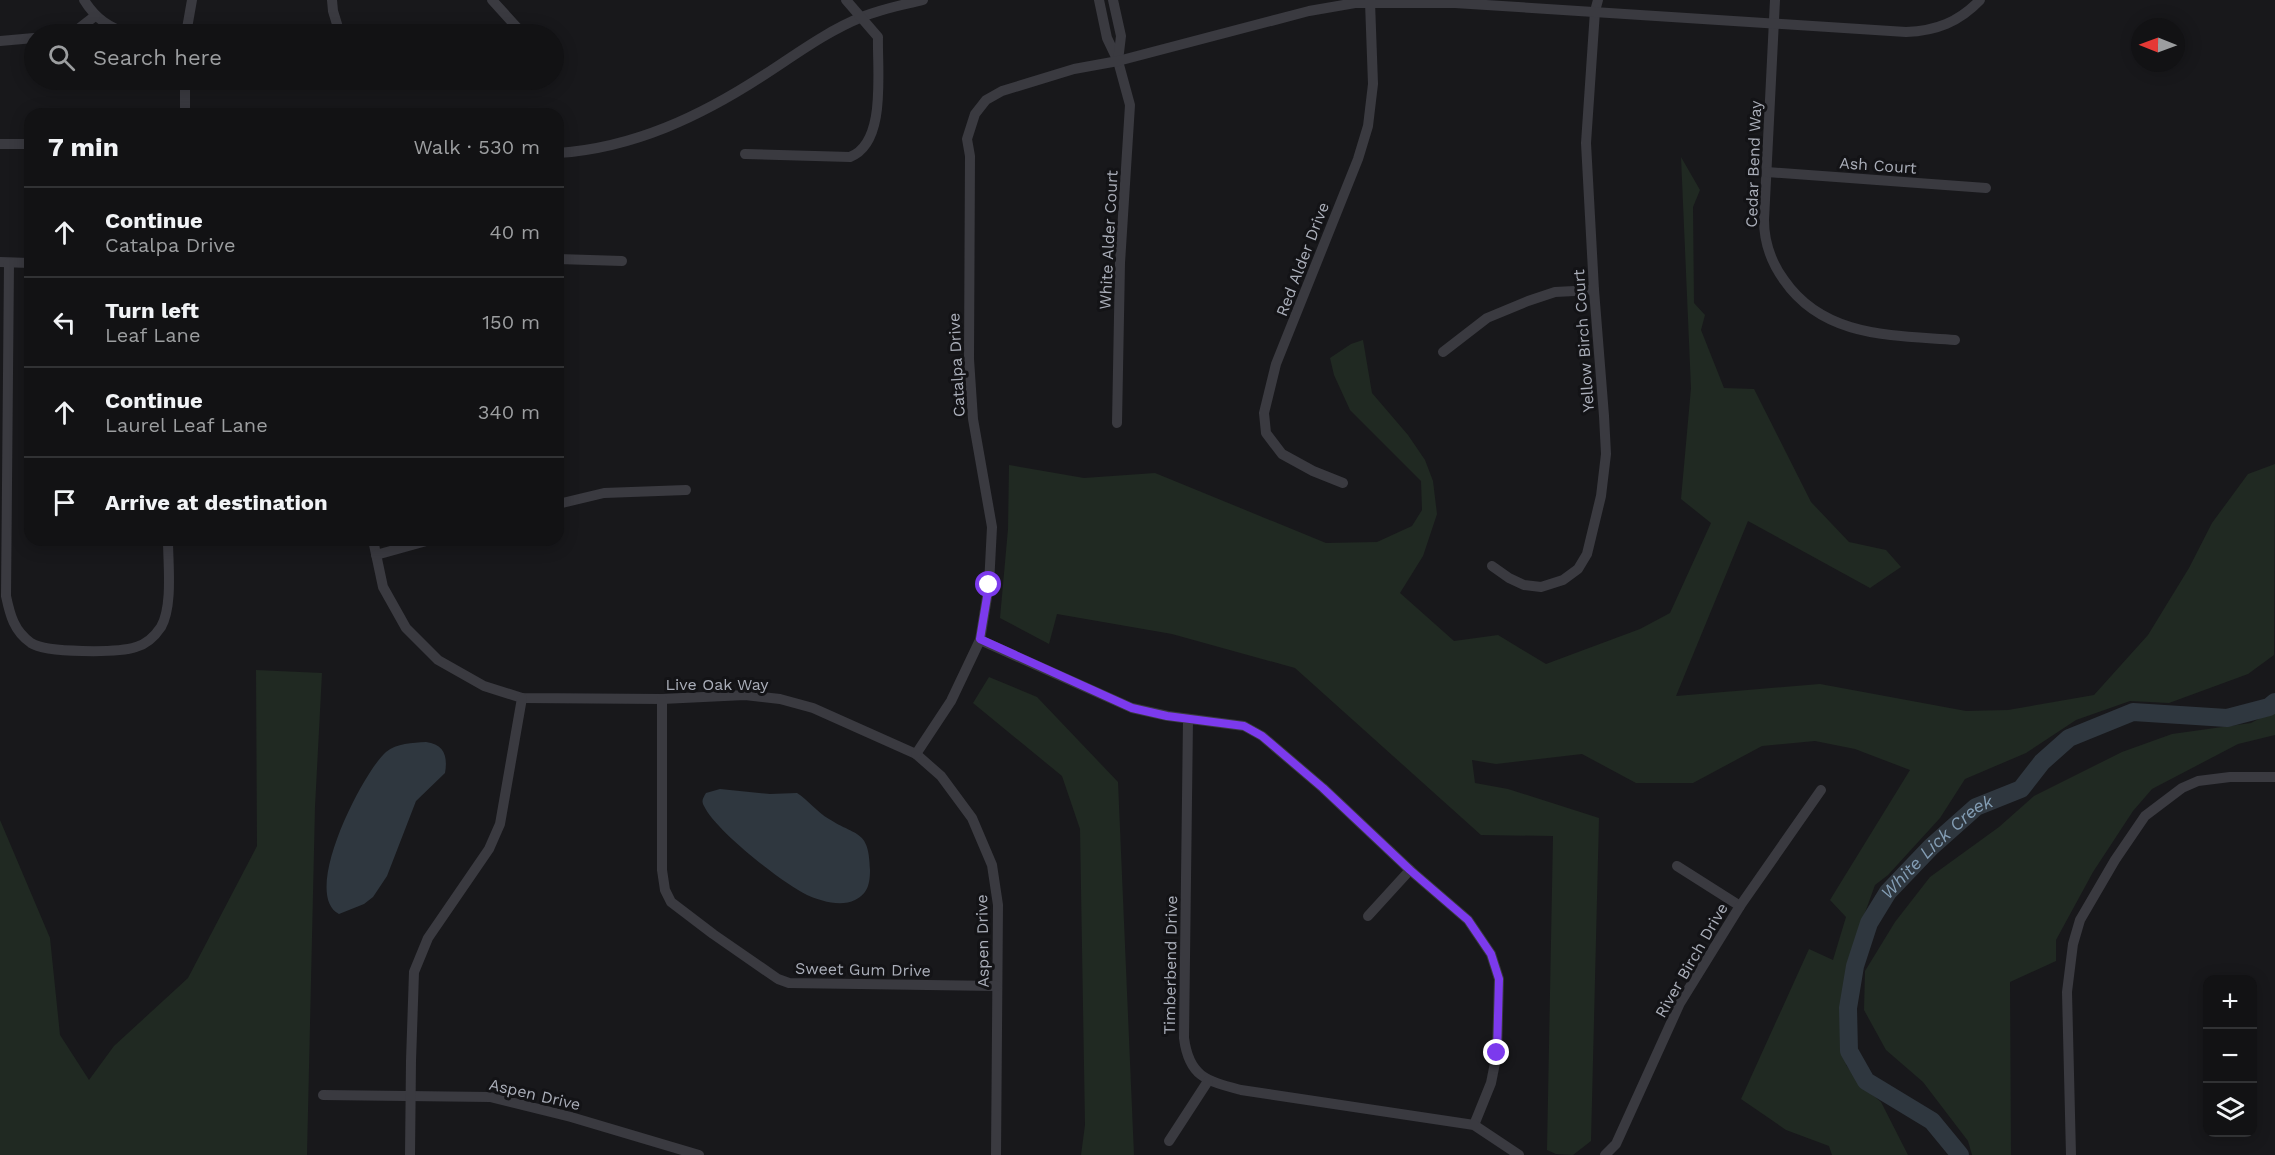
<!DOCTYPE html>
<meta charset="utf-8">
<style>
:root{--surface:#121214;--page:#1f2022;--text:#f1f3f6;--muted:#9c9ea0;--line:#313234}
body{margin:0;font-family:"Work Sans",sans-serif;background:var(--page);color:var(--text)}
.controls{position:absolute;right:18px;bottom:18px;display:grid;overflow:hidden;border-radius:12px;box-shadow:0 3px 15px #0003}
.controls button{width:54px;height:54px;display:grid;place-items:center;padding:0;border:0;border-bottom:2px solid var(--line);background:var(--surface);color:var(--text);font:30px sans-serif}
.compass{position:absolute;left:2131px;top:18px;width:54px;height:54px;border-radius:50%;background:var(--surface);box-shadow:0 3px 15px #0003;rotate:271deg}
.stop{position:absolute;width:18px;height:18px;margin:-14px;border:4px solid #7c3aed;border-radius:50%;background:#fff}
.stop.end{background:#7c3aed;border-color:#fff;box-shadow:0 2px 6px #0008}
.list{margin:0;padding:0;list-style:none}
h2{display:flex;justify-content:space-between;align-items:center;height:78px;margin:0;padding:0 24px;font-size:26px}
h2 small{font-size:20px;font-weight:400;color:var(--muted)}
.list li{display:grid;grid-template-columns:39px 1fr auto;gap:18px;align-items:center;box-sizing:border-box;height:90px;padding:0 24px;border-top:2px solid var(--line)}
.list b{display:block;font-size:22px;white-space:nowrap}
.list p{margin:0;font-size:20px;white-space:nowrap;color:var(--muted)}
.list em{font-size:20px;font-style:normal;color:var(--muted)}
.icon{flex:none;width:33px;height:33px;fill:none;stroke:currentColor;stroke-width:2;stroke-linecap:round;stroke-linejoin:round}
.map{position:relative;flex:none;width:2275px;height:1155px;overflow:hidden}
.search{position:absolute;background:var(--surface);box-shadow:0 3px 15px #0003;left:24px;top:24px;width:540px;height:66px;display:flex;align-items:center;gap:15px;box-sizing:border-box;padding:0 21px;border-radius:33px;color:var(--muted);font-size:22px}
.panel{position:absolute;background:var(--surface);box-shadow:0 3px 15px #0003;left:24px;top:108px;width:540px;height:438px;border-radius:18px}
.map>svg:first-child{display:block}
</style>
<div class="map">
<svg width="2275" height="1155" viewBox="0 0 2275 1155">
<rect width="100%" height="100%" fill="#18181b"/>
<g fill="#202922">
<path d="M 1681,157 L 1700,190 L 1693,207 L 1694,303 L 1705,315 L 1701,330 L 1724,388 L 1754,389 L 1811,502 L 1849,542 L 1886,550 L 1901,567 L 1870,588 L 1748,521 L 1676,696 L 1820,684 L 1966,711 L 2008,710 L 2094,695 L 2148,635 L 2189,568 L 2212,523 L 2248,474 L 2275,464 L 2274,655 L 2248,674 L 2169,703 L 2130,701 L 2076,720 L 2026,753 L 1965,779 L 1940,818 L 1888,875 L 1875,885 L 1853,946 L 1842,994 L 1846,1065 L 1860,1084 L 1881,1102 L 1908,1155 L 1832,1155 L 1829,1146 L 1786,1130 L 1741,1099 L 1809,949 L 1833,960 L 1846,917 L 1830,900 L 1910,770 L 1855,749 L 1815,741 L 1762,746 L 1693,783 L 1636,783 L 1582,754 L 1496,764 L 1472,760 L 1475,783 L 1508,789 L 1599,818 L 1591,1141 L 1573,1155 L 1556,1154 L 1547,1150 L 1553,836 L 1481,835 L 1295,668 L 1172,634 L 1057,614 L 1049,644 L 1000,618 L 1008,529 L 1009,465 L 1084,478 L 1155,473 L 1326,543 L 1377,542 L 1412,526 L 1422,510 L 1421,481 L 1350,410 L 1334,375 L 1330,358 L 1351,344 L 1363,340 L 1372,393 L 1408,435 L 1425,460 L 1433,481 L 1437,514 L 1423,556 L 1400,593 L 1454,641 L 1498,635 L 1546,664 L 1640,629 L 1670,613 L 1711,523 L 1681,499 L 1691,388 Z"/>
<path d="M 256,670 L 322,673 L 315,807 L 307,1155 L 0,1155 L 0,820 L 50,938 L 60,1035 L 89,1080 L 114,1046 L 188,978 L 257,846 Z"/>
<path d="M 989,677 L 1037,697 L 1118,782 L 1134,1155 L 1081,1155 L 1085,1125 L 1080,829 L 1062,776 L 973,703 Z"/>
<path d="M 2275,710 L 2275,735 L 2238,744 L 2152,789 L 2133,811 L 2093,872 L 2056,940 L 2056,961 L 2010,982 L 2011,1155 L 1972,1155 L 1968,1141 L 1923,1082 L 1886,1050 L 1864,1010 L 1865,971 L 1895,922 L 1930,877 L 1999,827 L 2034,796 L 2122,752 L 2172,734 L 2251,723 Z"/>
</g>
<g fill="#2f373f">
<path d="M 426,742 C 444,744 448,756 445,773 L 416,801 L 387,876 L 373,897 L 364,904 L 339,914 C 300,894 363,772 386,752 C 397,743 412,743 426,742 Z"/>
<path d="M 720,789 L 770,794 L 797,793 C 808,800 817,812 829,819 C 857,837 869,829 870,870 C 870,883 868,894 855,900 C 841,907 820,901 807,895 C 782,883 715,830 704,806 C 701,801 703,798 706,793 Z"/>
</g>
<g fill="none" stroke-linecap="round" stroke-linejoin="round">
<path stroke="#2f373f" stroke-width="18" id="s1" d="M 1960,1155 L 1932,1121 L 1866,1081 L 1849,1051 L 1848,1008 L 1855,966 L 1869,923 L 1888,892 L 1931,847 L 1976,807 L 2021,789 L 2042,762 L 2069,738 L 2133,712 L 2227,718 L 2269,707 L 2275,702"/>
<g stroke="#3a3a40" stroke-width="10">
<path d="M 84,0 C 95,18 109,28 130,34"/>
<path d="M 332,0 L 333,11 L 340,34"/>
<path d="M 492,0 L 523,34"/>
<path d="M 1099,0 L 1107,38 L 1118,61 L 1130,105 L 1120,263 L 1117,423"/>
<path d="M 1113,0 L 1121,36 L 1118,61"/>
<path d="M 1775,0 L 1764,220 C 1764,243 1771,262 1784,280 C 1824,338 1892,335 1955,340"/>
<path d="M 63,34 L 77,30 L 95,16"/>
<path d="M 186,34 L 192,0"/>
<path d="M 0,41 L 34,38"/>
<path d="M 185,114 L 185,80"/>
<path d="M 0,144 L 30,144"/>
<path d="M 558,153 C 634,148 701,116 764,75 C 795,55 827,31 862,17 C 881,9 903,5 923,0"/>
<path d="M 745,154 L 850,157 C 887,143 877,71 878,37 L 846,0"/>
<path d="M 1767,172 L 1986,188"/>
<path d="M 558,259 L 622,261"/>
<path d="M 0,262 L 30,263"/>
<path d="M 9,263 L 6,596 C 10,615 14,631 31,643 C 46,653 118,653 136,647 C 147,644 155,636 161,627 C 173,606 168,564 168,540"/>
<path d="M 1443,352 L 1487,318 L 1528,301 L 1555,292 L 1594,290"/>
<path d="M 1343,483 L 1313,471 L 1282,454 L 1266,433 L 1264,413 L 1276,364 L 1358,159 L 1368,126 L 1373,84 L 1370,2"/>
<path d="M 558,504 L 604,493 L 686,490"/>
<path d="M 373,540 L 383,587 L 406,628 L 438,660 L 484,686 L 522,698 L 662,699 L 745,695 L 780,699 L 813,708 L 916,754 L 941,776 L 972,818 L 992,865 L 998,905 L 996,1155"/>
<path d="M 376,555 L 430,540"/>
<path d="M 1492,566 L 1509,578 L 1524,585 L 1541,587 L 1563,580 L 1578,569 L 1587,554 L 1601,496 L 1606,454 L 1604,416 L 1594,290 L 1586,143 L 1595,11 L 1598,0"/>
<path d="M 980,640 L 1132,708 L 1168,716 L 1244,726 L 1262,736 L 1323,788 L 1410,870 L 1468,920 L 1491,954 L 1499,979 L 1497,1053 L 1491,1083 L 1474,1125"/>
<path d="M 662,699 L 662,870 L 665,890 L 671,902 L 713,934 L 778,979 L 789,983 L 997,986"/>
<path d="M 1188,719 L 1184,1038 C 1189,1077 1207,1081 1241,1090 L 1474,1125 L 1519,1155"/>
<path d="M 916,754 L 951,701 L 980,640 L 989,585 L 992,527 L 973,419 L 969,359 L 970,156 L 967,139 L 975,114 L 986,100 L 1002,91 L 1074,69 L 1118,61 L 1309,11 L 1355,3 L 1455,3 L 1906,32 C 1936,31 1959,22 1980,0"/>
<path d="M 1677,866 L 1740,906"/>
<path d="M 1368,916 L 1410,870"/>
<path d="M 323,1095 L 490,1097 L 571,1117 L 699,1155"/>
<path d="M 1169,1141 L 1208,1081"/>
<path d="M 410,1155 L 411,1061 L 414,972 L 428,938 L 489,849 L 500,824 L 522,698"/>
<path d="M 1605,1155 L 1616,1144 L 1680,1003 L 1740,906 L 1821,790"/>
<path d="M 2071,1155 L 2067,992 L 2073,944 L 2080,920 L 2115,860 L 2145,816 L 2182,788 L 2198,781 L 2230,777 L 2275,777"/>
</g>
</g>
<g fill="none" stroke-linecap="round" stroke-linejoin="round">
<path stroke="#7c3aed" stroke-width="8" d="M 989,585 L 980,639 L 1132,708 L 1167,716 L 1244,726 L 1262,736 L 1323,788 L 1410,870 L 1468,920 L 1491,954 L 1499,979 L 1497,1053"/>
</g>
<g text-anchor="middle" stroke-width="6" stroke-linejoin="round" paint-order="stroke">
<g font-size="16" fill="#abafba" stroke="#131316">
<text transform="translate(1753 164) rotate(-88)" y="6">Cedar Bend Way</text>
<text transform="translate(1878 165) rotate(4)" y="6">Ash Court</text>
<text transform="translate(1108 240) rotate(-87)" y="6">White Alder Court</text>
<text transform="translate(1302 259) rotate(-69)" y="6">Red Alder Drive</text>
<text transform="translate(1583 341) rotate(-94)" y="6">Yellow Birch Court</text>
<text transform="translate(956 365) rotate(-93)" y="6">Catalpa Drive</text>
<text x="717" y="690">Live Oak Way</text>
<text transform="translate(982 941) rotate(-91)" y="6">Aspen Drive</text>
<text transform="translate(1691 960) rotate(-60)" y="6">River Birch Drive</text>
<text transform="translate(1170 965) rotate(-89)" y="6">Timberbend Drive</text>
<text transform="translate(863 969) rotate(1)" y="6">Sweet Gum Drive</text>
<text transform="translate(535 1094) rotate(13)" y="6">Aspen Drive</text>
</g>
<g font-size="18" font-style="italic" fill="#839db4" stroke="#131316">
<text dy="6" stroke="none"><textPath href="#s1" startOffset="390">White Lick Creek</textPath></text>
</g>
</g>
</svg>
<div class="controls">
<button>+</button>
<button>−</button>
<button><svg class="icon" aria-label="layers" viewBox="0 0 24 24"><path d="M12 4l9 5-9 5-9-5zM3 14l9 5 9-5"/></svg></button>
</div>
<svg class="compass" viewBox="-18 -18 36 36"><path d="M0-13l5 13h-10z" fill="#e53935"/><path d="M0 13l5-13h-10z" fill="#9c9ea0"/></svg>
<div class="stop" style="left:989px;top:585px"></div>
<div class="stop end" style="left:1497px;top:1053px"></div>
<div class="search"><svg class="icon" aria-label="search" viewBox="0 0 24 24"><circle cx="10" cy="10" r="6"/><path d="M15 15l6 6"/></svg>Search here</div>
<section class="panel">
<h2>7 min<small>Walk · 530 m</small></h2>
<ul class="list">
<li><svg class="icon" aria-label="ahead" viewBox="0 0 24 24"><path d="M12 20V5M6 11l6-6 6 6"/></svg><div><b>Continue</b><p>Catalpa Drive</p></div><em>40 m</em></li>
<li><svg class="icon" aria-label="left" viewBox="0 0 24 24"><path d="M17 20v-9H6M10 6l-5 5 5 5"/></svg><div><b>Turn left</b><p>Leaf Lane</p></div><em>150 m</em></li>
<li><svg class="icon" aria-label="ahead" viewBox="0 0 24 24"><path d="M12 20V5M6 11l6-6 6 6"/></svg><div><b>Continue</b><p>Laurel Leaf Lane</p></div><em>340 m</em></li>
<li><svg class="icon" aria-label="arrive" viewBox="0 0 24 24"><path d="M6 21V4h12l-3 4 3 4H6"/></svg><div><b>Arrive at destination</b></div></li>
</ul>
</section>
</div>
